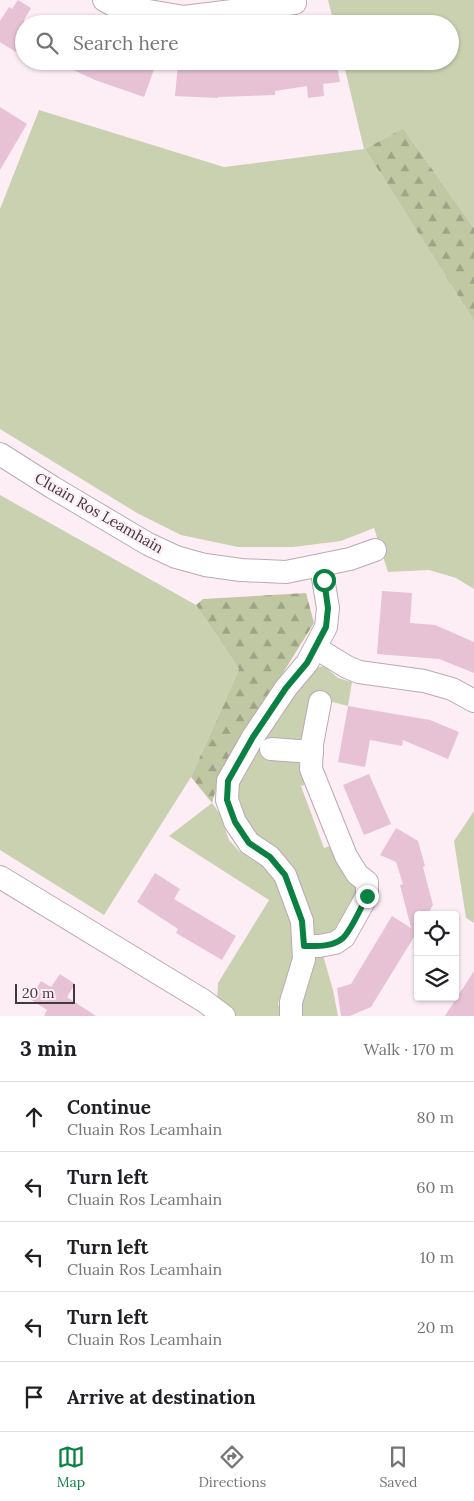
<!DOCTYPE html>
<meta charset="utf-8">
<style>
:root{--surface:#fff;--page:#f2f2f2;--text:#202124;--muted:#757577;--line:#e0e0e0;--accent:#0b8043}
body{margin:0;font-family:Lora,serif;background:var(--page);color:var(--text)}
.controls{position:absolute;right:15px;bottom:15px;display:grid;overflow:hidden;border-radius:5px;box-shadow:0 1px 4px #0004}
.controls button{width:45px;height:45px;display:grid;place-items:center;padding:0;border:0;border-bottom:1px solid var(--line);background:var(--surface);color:var(--text);font:25px sans-serif}
.scale{position:absolute;left:15px;bottom:12px;width:60px;box-sizing:border-box;padding-left:5px;border:2px solid #41393d;border-top:0;font-size:14px;line-height:18px;white-space:nowrap;color:#41393d;-webkit-text-stroke:4px #fdeef6;paint-order:stroke}
.stop{position:absolute;width:15px;height:15px;margin:-11px;border:4px solid #0b8043;border-radius:50%;background:#fff}
.stop.end{background:#0b8043;border-color:#fff;box-shadow:0 1px 5px #0008}
.list{margin:0;padding:0;list-style:none}
h2{display:flex;justify-content:space-between;align-items:center;height:65px;margin:0;padding:0 20px;font-size:21px}
h2 small{font-size:16px;font-weight:400;color:var(--muted)}
.list li{display:grid;grid-template-columns:32px 1fr auto;gap:15px;align-items:center;box-sizing:border-box;height:70px;padding:0 20px;border-top:1px solid var(--line)}
.list b{display:block;font-size:19px;white-space:nowrap}
.list p{margin:0;font-size:16px;white-space:nowrap;color:var(--muted)}
.list em{font-size:16px;font-style:normal;color:var(--muted)}
.icon{flex:none;width:28px;height:28px;fill:none;stroke:currentColor;stroke-width:2;stroke-linecap:round;stroke-linejoin:round}
.map{position:relative;flex:none;width:474px;height:1016px;overflow:hidden}
.search{position:absolute;background:var(--surface);box-shadow:0 1px 4px #0004;left:15px;right:15px;top:15px;height:55px;display:flex;align-items:center;gap:12px;box-sizing:border-box;padding:0 18px;border-radius:28px;color:var(--muted);font-size:19px}
.sheet{height:415px;background:var(--surface)}
nav{display:flex;justify-content:space-around;align-items:center;box-sizing:border-box;height:70px;border-top:1px solid var(--line);background:var(--surface);font-size:14px;color:var(--muted)}
nav a{display:grid;justify-items:center;gap:2px}
nav .on{color:var(--accent)}
.map>svg:first-child{display:block}
</style>
<div class="map">
<svg width="474" height="1016" viewBox="0 0 474 1016">
<defs>
<pattern id="forest-firs" width="22" height="20" patternUnits="userSpaceOnUse" patternTransform="scale(1.25)"><rect width="22" height="20" fill="#c0c7a3"/><path d="M5 1l3.5 6h-7zM16 11l3.5 6h-7z" fill="#9ea386"/></pattern>
</defs>
<rect width="100%" height="100%" fill="#fdeef6"/>
<g fill="#cad1b0">
<path d="M 328,0 L 474,0 L 474,228 L 403,128 L 365,149 L 474,321 L 474,589 L 456,578 L 429,570 L 388,572 L 374,528 L 341,541 L 293,547 L 238,547 L 181,535 L 137,513 L 0,429 L 0,209 L 39,110 L 224,167 L 364,149 L 343,61 L 450,61 L 450,24 L 334,24 Z"/>
<path d="M 0,495 L 196,605 L 239,669 L 191,777 L 104,915 L 0,850 Z"/>
<path d="M 324,666 L 338,678 L 352,682 L 348,706 L 313,697 L 307,732 L 302,739 L 289,742 L 309,783 L 301,786 L 324,848 L 333,845 L 359,889 L 336,932 L 315,935 L 236,804 L 238,775 L 313,668 Z"/>
<path d="M 212,803 L 220,814 L 229,840 L 239,851 L 263,864 L 271,872 L 284,896 L 292,930 L 293,960 L 278,1003 L 281,1016 L 237,1016 L 217,1002 L 218,983 L 269,900 L 169,836 Z"/>
<path d="M 474,811 L 474,923 L 466,918 L 454,841 Z"/>
<path d="M 323,955 L 333,990 L 338,1016 L 301,1016 L 300,995 L 312,958 Z"/>
</g>
<g fill="url(#forest-firs)">
<path d="M 403,128 L 474,228 L 474,321 L 365,149 Z"/>
<path d="M 306,593 L 314,623 L 221,772 L 212,803 L 191,777 L 239,669 L 196,605 L 203,599 Z"/>
</g>
<g fill="#e7c2d5">
<path d="M 18,0 L 31,8 L 24,20 L 24,57 L 0,42 L 0,21 L 9,7 L 12,9 Z"/>
<path d="M 54,61 L 157,61 L 144,97 L 95,80 Z"/>
<path d="M 182,61 L 199,61 L 199,65 L 234,67 L 234,61 L 336,61 L 340,82 L 323,84 L 324,96 L 308,98 L 307,86 L 275,91 L 275,95 L 218,97 L 218,98 L 175,96 L 178,63 L 182,63 Z"/>
<path d="M 0,107 L 27,124 L 0,170 Z"/>
<path d="M 382,591 L 412,593 L 410,623 L 435,625 L 474,642 L 474,673 L 439,659 L 377,654 Z"/>
<path d="M 348,706 L 430,720 L 459,732 L 448,759 L 403,740 L 402,746 L 370,740 L 365,767 L 338,762 Z"/>
<path d="M 369,774 L 391,824 L 364,835 L 343,785 Z"/>
<path d="M 396,828 L 418,841 L 425,866 L 423,867 L 433,905 L 427,915 L 418,915 L 417,932 L 371,1007 L 350,1016 L 341,1016 L 337,988 L 351,984 L 392,916 L 411,928 L 400,885 L 403,884 L 396,862 L 380,855 Z"/>
<path d="M 155,873 L 180,889 L 174,899 L 236,936 L 222,960 L 176,933 L 178,929 L 137,902 Z"/>
<path d="M 474,971 L 474,1016 L 445,1016 Z"/>
<path d="M 60,974 L 75,984 L 67,997 L 96,1016 L 44,1016 L 47,1010 L 30,999 L 41,981 L 51,987 Z"/>
</g>
<g fill="none" stroke-linecap="round" stroke-linejoin="round">
<defs>
<g id="minor">
<path d="M 104,0 L 113,5 L 184,17 L 295,3"/>
<path d="M 0,454 L 52,487 L 148,544 L 176,557 L 205,565 L 241,570 L 286,572 L 350,559 L 375,550"/>
<path d="M 316,648 L 347,667 L 359,672 L 424,681 L 452,689 L 474,701"/>
<path d="M 271,749 L 312,752"/>
<path d="M 0,877 L 204,1001 L 224,1016"/>
<path d="M 305,946 L 319,946 L 335,943 L 344,937 L 367,896 L 367,882 L 357,874 L 346,856 L 311,769 L 312,744 L 320,702"/>
<path d="M 291,1016 L 291,1002 L 304,959 L 302,921 L 285,875 L 270,857 L 249,843 L 235,822 L 227,800 L 228,781 L 253,737 L 286,688 L 307,663 L 326,627 L 328,608 L 321,566"/>
</g>
</defs>
<use href="#minor" stroke="#bba9b2" stroke-width="24"/>
<use href="#minor" stroke="#fff" stroke-width="22"/>
</g>
<g fill="none" stroke-linecap="round" stroke-linejoin="round">
<path stroke="#0b8043" stroke-width="6" d="M 324,580 L 328,608 L 326,627 L 307,663 L 286,688 L 253,737 L 228,781 L 227,800 L 235,822 L 249,843 L 270,857 L 285,875 L 302,921 L 304,946 C 317,946 333,947 343,938 C 350,932 362,906 367,896"/>
</g>
<g text-anchor="middle" stroke-width="4.5" stroke-linejoin="round" paint-order="stroke">
<g font-size="15" fill="#41393d" stroke="#fdeef6">
<text transform="translate(99 513) rotate(30)" y="5">Cluain Ros Leamhain</text>
</g>
</g>
</svg>
<div class="controls">
<button><svg class="icon" aria-label="locate" viewBox="0 0 24 24"><circle cx="12" cy="12" r="6"/><path d="M12 2v4M12 18v4M2 12h4M18 12h4"/></svg></button>
<button><svg class="icon" aria-label="layers" viewBox="0 0 24 24"><path d="M12 4l9 5-9 5-9-5zM3 14l9 5 9-5"/></svg></button>
</div>
<div class="scale">20 m</div>
<div class="stop" style="left:324px;top:580px"></div>
<div class="stop end" style="left:367px;top:896px"></div>
<div class="search"><svg class="icon" aria-label="search" viewBox="0 0 24 24"><circle cx="10" cy="10" r="6"/><path d="M15 15l6 6"/></svg>Search here</div>
</div>
<section class="sheet">
<h2>3 min<small>Walk · 170 m</small></h2>
<ul class="list">
<li><svg class="icon" aria-label="ahead" viewBox="0 0 24 24"><path d="M12 20V5M6 11l6-6 6 6"/></svg><div><b>Continue</b><p>Cluain Ros Leamhain</p></div><em>80 m</em></li>
<li><svg class="icon" aria-label="left" viewBox="0 0 24 24"><path d="M17 20v-9H6M10 6l-5 5 5 5"/></svg><div><b>Turn left</b><p>Cluain Ros Leamhain</p></div><em>60 m</em></li>
<li><svg class="icon" aria-label="left" viewBox="0 0 24 24"><path d="M17 20v-9H6M10 6l-5 5 5 5"/></svg><div><b>Turn left</b><p>Cluain Ros Leamhain</p></div><em>10 m</em></li>
<li><svg class="icon" aria-label="left" viewBox="0 0 24 24"><path d="M17 20v-9H6M10 6l-5 5 5 5"/></svg><div><b>Turn left</b><p>Cluain Ros Leamhain</p></div><em>20 m</em></li>
<li><svg class="icon" aria-label="arrive" viewBox="0 0 24 24"><path d="M6 21V4h12l-3 4 3 4H6"/></svg><div><b>Arrive at destination</b></div></li>
</ul>
</section>
<nav>
<a class="on"><svg class="icon" aria-label="map" viewBox="0 0 24 24"><path d="M3 6l6-2 6 2 6-2v14l-6 2-6-2-6 2zM9 4v14M15 6v14"/></svg>Map</a>
<a><svg class="icon" aria-label="directions" viewBox="0 0 24 24"><path d="M12 3l9 9-9 9-9-9zM9 14v-3h6M13 9l2 2-2 2"/></svg>Directions</a>
<a><svg class="icon" aria-label="saved" viewBox="0 0 24 24"><path d="M7 4h10v16l-5-4-5 4z"/></svg>Saved</a>
</nav>
